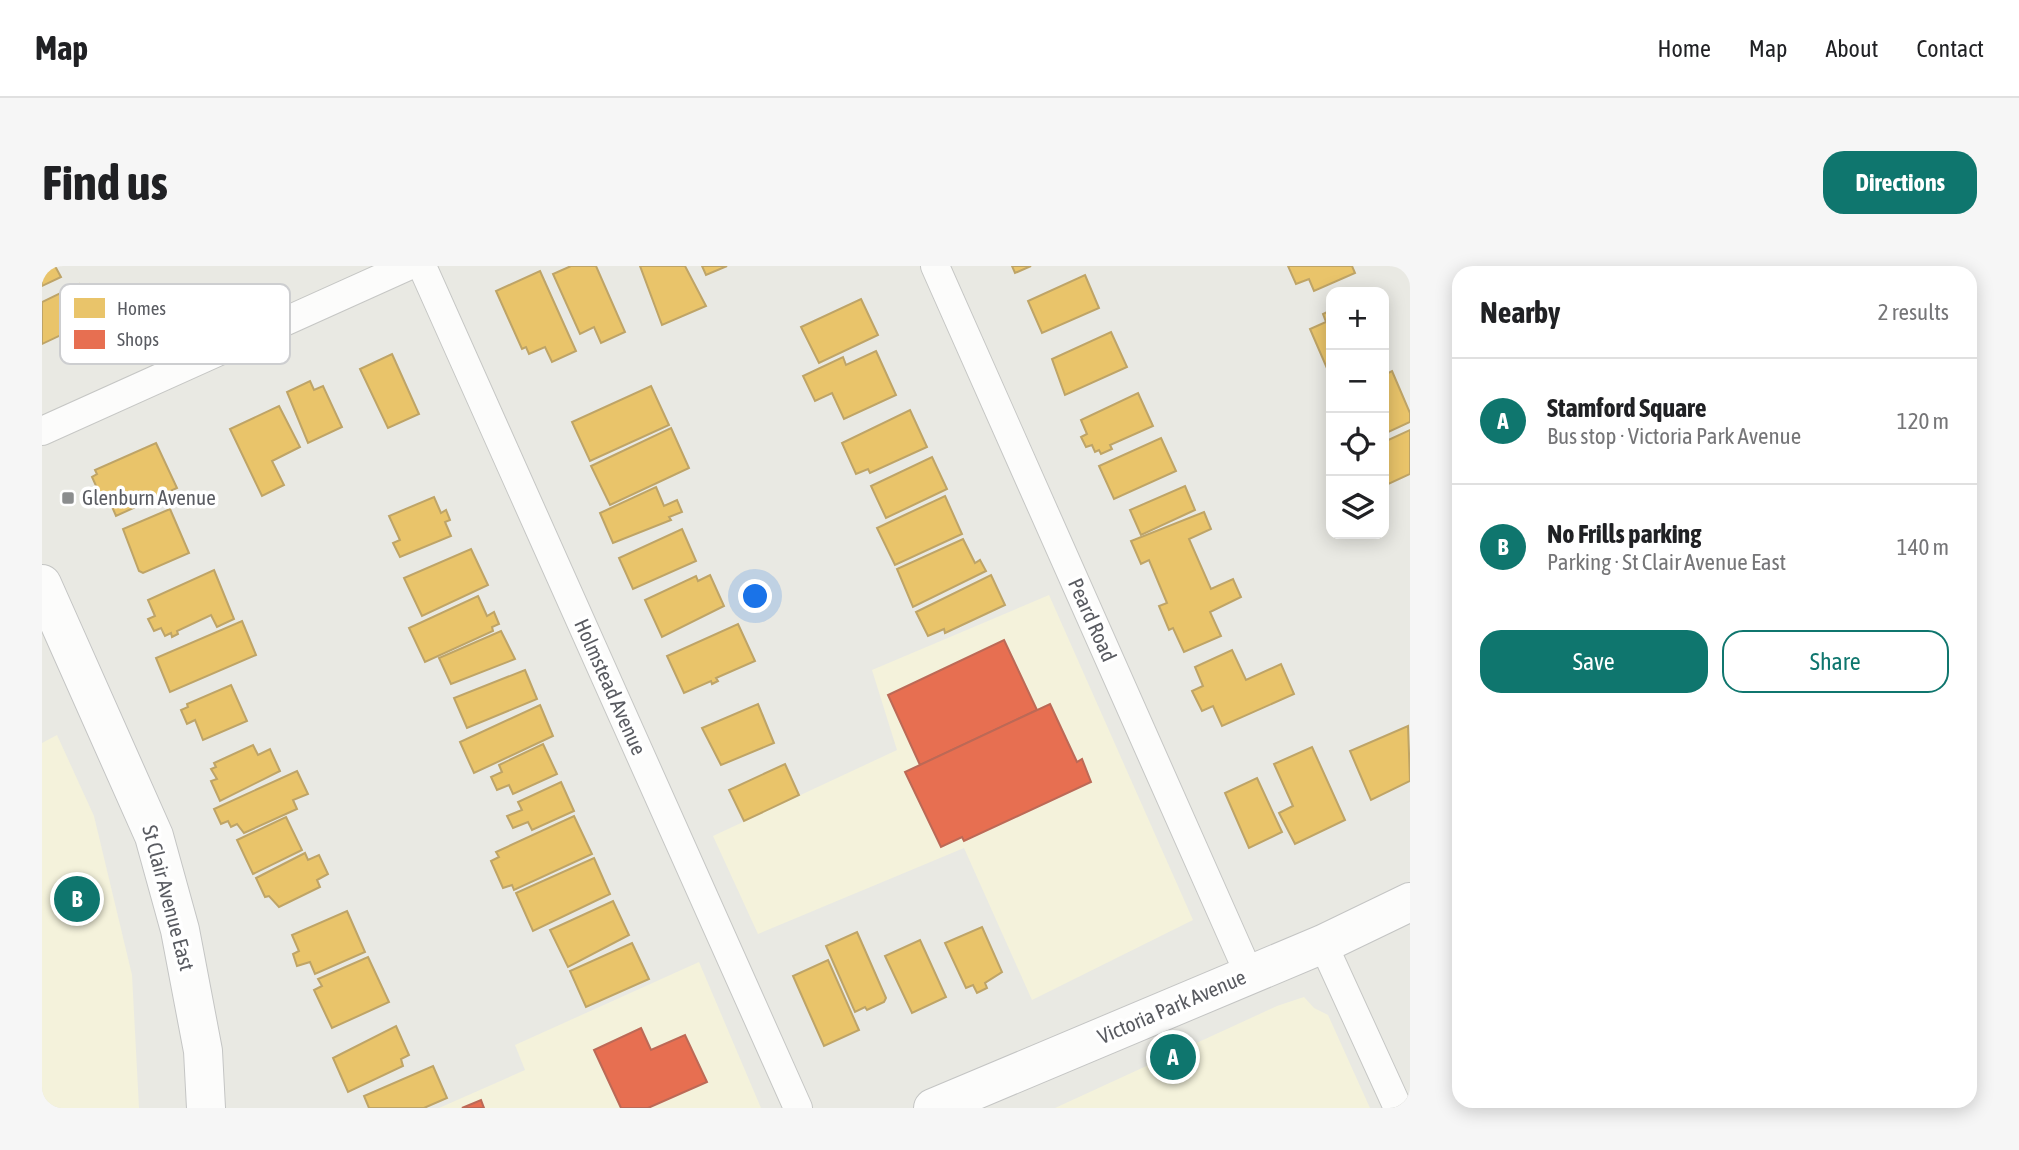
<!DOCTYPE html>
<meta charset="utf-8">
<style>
:root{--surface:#fff;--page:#f6f6f6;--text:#202124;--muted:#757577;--line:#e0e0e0;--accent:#0f766e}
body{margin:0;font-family:"Asap Condensed",sans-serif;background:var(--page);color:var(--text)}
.controls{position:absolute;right:21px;top:21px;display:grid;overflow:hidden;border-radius:14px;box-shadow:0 4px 18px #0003}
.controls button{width:63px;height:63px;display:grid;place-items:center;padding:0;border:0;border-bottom:2px solid var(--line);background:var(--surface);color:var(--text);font:35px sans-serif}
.you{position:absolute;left:714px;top:331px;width:24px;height:24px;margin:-18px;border:5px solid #fff;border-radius:50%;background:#1a73e8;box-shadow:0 0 0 10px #1a73e833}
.badge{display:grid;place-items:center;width:46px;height:46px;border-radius:50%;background:var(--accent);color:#fff;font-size:23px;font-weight:700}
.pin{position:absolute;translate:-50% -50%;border:4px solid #fff;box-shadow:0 2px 7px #0006}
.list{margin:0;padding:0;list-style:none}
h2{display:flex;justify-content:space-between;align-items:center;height:91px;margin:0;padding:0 28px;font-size:30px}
h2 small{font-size:23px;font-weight:400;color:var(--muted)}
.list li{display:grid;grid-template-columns:46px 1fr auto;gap:21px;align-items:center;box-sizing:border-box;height:126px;padding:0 28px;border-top:2px solid var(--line)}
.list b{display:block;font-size:26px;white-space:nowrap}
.list p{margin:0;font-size:23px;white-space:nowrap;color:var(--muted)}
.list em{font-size:23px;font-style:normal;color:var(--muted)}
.actions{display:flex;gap:14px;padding:21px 28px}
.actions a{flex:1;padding:16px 0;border:2px solid var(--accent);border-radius:21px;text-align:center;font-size:24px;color:var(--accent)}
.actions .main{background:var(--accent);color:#fff}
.icon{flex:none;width:38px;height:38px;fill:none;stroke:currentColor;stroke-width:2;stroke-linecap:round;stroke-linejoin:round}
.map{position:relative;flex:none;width:1368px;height:842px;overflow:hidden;border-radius:21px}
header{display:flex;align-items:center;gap:42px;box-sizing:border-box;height:98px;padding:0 35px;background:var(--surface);border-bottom:2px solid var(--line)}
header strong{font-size:33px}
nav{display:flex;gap:38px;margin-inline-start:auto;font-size:24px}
.intro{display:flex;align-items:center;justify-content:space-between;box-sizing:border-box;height:168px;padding:0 42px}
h1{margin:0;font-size:49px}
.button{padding:18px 32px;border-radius:21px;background:var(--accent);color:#fff;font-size:24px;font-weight:700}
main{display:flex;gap:42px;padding:0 42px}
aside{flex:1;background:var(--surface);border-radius:21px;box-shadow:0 4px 18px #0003}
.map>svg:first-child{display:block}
</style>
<header>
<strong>Map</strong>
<nav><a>Home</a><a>Map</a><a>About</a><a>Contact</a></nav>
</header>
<div class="intro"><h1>Find us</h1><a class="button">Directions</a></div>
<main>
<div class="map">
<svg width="1368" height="842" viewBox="0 0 1368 842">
<rect width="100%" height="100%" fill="#e9e9e3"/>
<g fill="#f4f2db">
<path d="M 1007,329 L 1151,654 L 990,734 L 922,582 L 716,668 L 671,570 L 855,484 L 830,404 Z"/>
<path d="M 15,469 L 52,550 L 90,709 L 97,842 L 0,842 L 0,477 Z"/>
<path d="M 657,696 L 719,842 L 397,842 L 483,804 L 473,779 Z"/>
<path d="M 1262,731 L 1272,742 L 1286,749 L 1328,842 L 1013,842 L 1235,740 Z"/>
</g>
<g fill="#e9c46a" stroke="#bea467" stroke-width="2">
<path d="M 0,0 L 13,0 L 19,11 L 0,20 Z"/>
<path d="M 529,0 L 554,0 L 583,66 L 559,77 L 552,61 L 538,68 L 511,8 Z"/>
<path d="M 598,0 L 643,0 L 664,40 L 620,59 Z"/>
<path d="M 660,0 L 685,0 L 664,9 Z"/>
<path d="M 970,0 L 989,0 L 973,7 Z"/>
<path d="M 1246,0 L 1310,0 L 1313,7 L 1272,25 L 1267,13 L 1254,18 Z"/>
<path d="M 498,5 L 534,85 L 510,96 L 503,81 L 487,88 L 484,81 L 480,83 L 454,25 Z"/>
<path d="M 1043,9 L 1057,42 L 1000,67 L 986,35 Z"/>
<path d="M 37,18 L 53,53 L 0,78 L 0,36 Z"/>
<path d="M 819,33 L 836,69 L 777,97 L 759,61 Z"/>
<path d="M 1289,44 L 1289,106 L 1287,107 L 1268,63 L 1284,56 L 1281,48 Z"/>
<path d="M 1069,66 L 1085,101 L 1023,129 L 1010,93 Z"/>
<path d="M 834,85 L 854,129 L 802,153 L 790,127 L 773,135 L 761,110 L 801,91 L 804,99 Z"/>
<path d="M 350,88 L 377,148 L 346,162 L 318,103 Z"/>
<path d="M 1350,105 L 1368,147 L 1368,156 L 1342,168 L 1342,109 Z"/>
<path d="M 268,115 L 272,124 L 281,120 L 300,161 L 266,177 L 245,126 Z"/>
<path d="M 609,120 L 627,159 L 548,195 L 530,156 Z"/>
<path d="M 1096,127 L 1111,160 L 1068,179 L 1070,183 L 1059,188 L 1057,184 L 1053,186 L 1050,179 L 1044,181 L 1039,171 L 1045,168 L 1039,154 Z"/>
<path d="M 237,140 L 258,181 L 230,195 L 242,219 L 220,230 L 188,163 Z"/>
<path d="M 868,144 L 885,181 L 828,207 L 826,203 L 814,208 L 800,177 Z"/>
<path d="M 629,162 L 647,202 L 568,239 L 549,200 Z"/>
<path d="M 1368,164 L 1368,208 L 1342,220 L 1342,176 Z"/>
<path d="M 1119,172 L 1134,205 L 1072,233 L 1057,200 Z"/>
<path d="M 114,177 L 135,222 L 74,250 L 65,229 L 59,231 L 50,211 L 55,208 L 53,204 Z"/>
<path d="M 890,191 L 905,223 L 844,252 L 829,220 Z"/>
<path d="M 1143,220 L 1153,244 L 1099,269 L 1088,244 Z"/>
<path d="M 614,221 L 622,240 L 635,234 L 640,246 L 627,251 L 629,254 L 571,277 L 558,247 Z"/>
<path d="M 903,230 L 920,268 L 853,299 L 835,262 Z"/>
<path d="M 392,231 L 399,247 L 404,244 L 408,254 L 403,256 L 409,270 L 358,291 L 351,277 L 358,274 L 347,250 Z"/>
<path d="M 128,243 L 147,287 L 101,307 L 97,305 L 81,263 Z"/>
<path d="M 1162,246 L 1169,263 L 1147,273 L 1169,323 L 1191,313 L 1199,331 L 1168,346 L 1179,370 L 1142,386 L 1131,362 L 1127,364 L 1117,340 L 1125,337 L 1107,294 L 1099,298 L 1089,275 Z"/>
<path d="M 640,263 L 654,295 L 591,323 L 577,292 Z"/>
<path d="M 921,273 L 933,297 L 938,294 L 944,305 L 871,341 L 855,303 Z"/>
<path d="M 429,283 L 446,319 L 380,350 L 362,312 Z"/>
<path d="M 172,304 L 192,353 L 175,361 L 169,349 L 135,365 L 136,368 L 130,371 L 129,367 L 123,370 L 119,362 L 112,365 L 106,353 L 113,350 L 106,334 Z"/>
<path d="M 668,309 L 682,340 L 620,371 L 603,334 L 654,310 L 656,315 Z"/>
<path d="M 949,309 L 963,339 L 903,367 L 902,363 L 886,370 L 874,346 Z"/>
<path d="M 436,330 L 445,350 L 452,346 L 457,358 L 450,361 L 451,365 L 383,396 L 367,362 Z"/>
<path d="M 200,355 L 214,389 L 128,426 L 114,392 Z"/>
<path d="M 696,358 L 713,395 L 674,412 L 676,415 L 670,418 L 669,415 L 642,427 L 625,390 Z"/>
<path d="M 459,365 L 473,393 L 409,418 L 397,392 Z"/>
<path d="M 1190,384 L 1204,414 L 1239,398 L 1252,428 L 1180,460 L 1171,440 L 1160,445 L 1150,425 L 1161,420 L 1153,401 Z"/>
<path d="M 483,404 L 495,433 L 425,462 L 412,432 Z"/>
<path d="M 189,419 L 205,455 L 161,474 L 153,454 L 145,458 L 139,444 L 146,441 L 145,438 Z"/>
<path d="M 716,438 L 732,477 L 679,499 L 660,462 Z"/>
<path d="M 498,439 L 511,470 L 432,507 L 418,476 Z"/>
<path d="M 1366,460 L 1368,515 L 1329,534 L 1308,485 Z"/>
<path d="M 501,478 L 515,508 L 471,528 L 467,519 L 455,524 L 449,511 L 460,506 L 457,499 Z"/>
<path d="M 211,479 L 216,489 L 228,483 L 238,505 L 178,535 L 169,515 L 175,513 L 169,503 L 174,501 L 172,497 Z"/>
<path d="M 1270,481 L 1303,554 L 1253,578 L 1237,547 L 1251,540 L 1232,498 Z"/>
<path d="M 743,498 L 757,529 L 702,555 L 687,524 Z"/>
<path d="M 255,505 L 266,528 L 251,534 L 255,543 L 202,567 L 195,558 L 189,561 L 186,555 L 179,558 L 172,543 Z"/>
<path d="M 1215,512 L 1240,566 L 1207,582 L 1183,527 Z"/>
<path d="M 519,516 L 532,545 L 490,564 L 486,556 L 471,562 L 465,550 L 480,544 L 476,536 Z"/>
<path d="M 532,550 L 550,588 L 472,624 L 470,619 L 461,622 L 449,595 L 457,591 L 454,586 Z"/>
<path d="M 244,551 L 260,584 L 211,608 L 195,574 Z"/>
<path d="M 263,587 L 266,594 L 277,589 L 286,608 L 275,614 L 278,621 L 237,641 L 227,630 L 223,631 L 214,612 Z"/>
<path d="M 552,592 L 568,628 L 491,665 L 474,627 Z"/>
<path d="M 571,635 L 587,669 L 526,701 L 508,664 Z"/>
<path d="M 305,645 L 323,686 L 273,708 L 268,696 L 255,700 L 251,688 L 257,685 L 250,669 Z"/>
<path d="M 940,661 L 960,706 L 943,717 L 945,722 L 935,727 L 931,719 L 924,722 L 903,677 Z"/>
<path d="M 815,666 L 844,732 L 842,736 L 825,744 L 823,741 L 813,746 L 784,680 Z"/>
<path d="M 878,674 L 904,731 L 870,747 L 843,690 Z"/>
<path d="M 590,677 L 607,713 L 544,741 L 528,705 Z"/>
<path d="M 326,691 L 347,736 L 290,762 L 272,724 L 280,720 L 276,713 Z"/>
<path d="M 786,694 L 817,764 L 782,780 L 751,710 Z"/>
<path d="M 354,760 L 367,789 L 359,793 L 361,800 L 306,826 L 291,792 Z"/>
<path d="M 391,800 L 405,832 L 382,842 L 327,842 L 322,830 Z"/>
</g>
<g fill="#e76f51" stroke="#bc6956" stroke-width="2">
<path d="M 962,374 L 995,444 L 878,499 L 846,429 Z"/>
<path d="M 1008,438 L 1035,496 L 1040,493 L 1049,516 L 922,575 L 920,571 L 899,581 L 863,506 Z"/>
<path d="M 599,762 L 609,784 L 643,769 L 665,816 L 606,842 L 579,842 L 552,784 Z"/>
<path d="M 1134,786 L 1138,794 L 1121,802 L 1117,793 Z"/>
<path d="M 439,834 L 442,842 L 420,842 Z"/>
</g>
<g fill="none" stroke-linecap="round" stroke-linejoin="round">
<defs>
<g id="minor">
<path d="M 380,0 L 756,842"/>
<path d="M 893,0 L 1207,708"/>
<path d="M 0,165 L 366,0"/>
<path d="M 1281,678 L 1356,842"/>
</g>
<g id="secondary">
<path d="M 0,318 L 112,570 L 138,664 L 161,785 L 164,842"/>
<path d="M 891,842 L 1281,678 L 1368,636"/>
</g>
</defs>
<use href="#minor" stroke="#c6c7c5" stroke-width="30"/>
<use href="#secondary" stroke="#c4c5c4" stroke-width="40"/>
<use href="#minor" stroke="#fcfcfb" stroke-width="28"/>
<use href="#secondary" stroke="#fcfcfb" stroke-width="38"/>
</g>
<rect fill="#8b8d8e" stroke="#fff" stroke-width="2.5" x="19" y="225" width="14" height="14" rx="3.5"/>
<g text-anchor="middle" stroke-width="7" stroke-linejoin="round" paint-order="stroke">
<g font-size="21" fill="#595b61" stroke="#fff" text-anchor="start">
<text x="40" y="239">Glenburn Avenue</text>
</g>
<g font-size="21" fill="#595b61" stroke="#fff">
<text transform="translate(1050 354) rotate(66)" y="7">Peard Road</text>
<text transform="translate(568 421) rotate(66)" y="7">Holmstead Avenue</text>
<text transform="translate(126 632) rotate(75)" y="7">St Clair Avenue East</text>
<text transform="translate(1130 741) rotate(-23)" y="7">Victoria Park Avenue</text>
</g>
</g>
<rect x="18" y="18" width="230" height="80" rx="10" fill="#fff" stroke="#cdced0" stroke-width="2"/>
<rect x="32" y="32" width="31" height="20" fill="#e9c46a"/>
<rect x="32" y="64" width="31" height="19" fill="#e76f51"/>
<g font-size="19" fill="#595b61">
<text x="75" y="49">Homes</text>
<text x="75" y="80">Shops</text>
</g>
</svg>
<div class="controls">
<button>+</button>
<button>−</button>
<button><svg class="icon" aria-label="locate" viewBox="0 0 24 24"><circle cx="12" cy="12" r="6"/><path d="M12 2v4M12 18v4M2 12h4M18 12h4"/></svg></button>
<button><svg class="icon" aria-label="layers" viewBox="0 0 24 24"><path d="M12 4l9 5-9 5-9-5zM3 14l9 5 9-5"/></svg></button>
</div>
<div class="you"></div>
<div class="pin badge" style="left:1131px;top:791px">A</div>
<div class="pin badge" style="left:35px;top:633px">B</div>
</div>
<aside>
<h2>Nearby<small>2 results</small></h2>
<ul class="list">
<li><span class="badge">A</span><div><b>Stamford Square</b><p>Bus stop · Victoria Park Avenue</p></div><em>120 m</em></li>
<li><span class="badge">B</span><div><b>No Frills parking</b><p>Parking · St Clair Avenue East</p></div><em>140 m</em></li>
</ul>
<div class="actions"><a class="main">Save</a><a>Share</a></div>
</aside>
</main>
